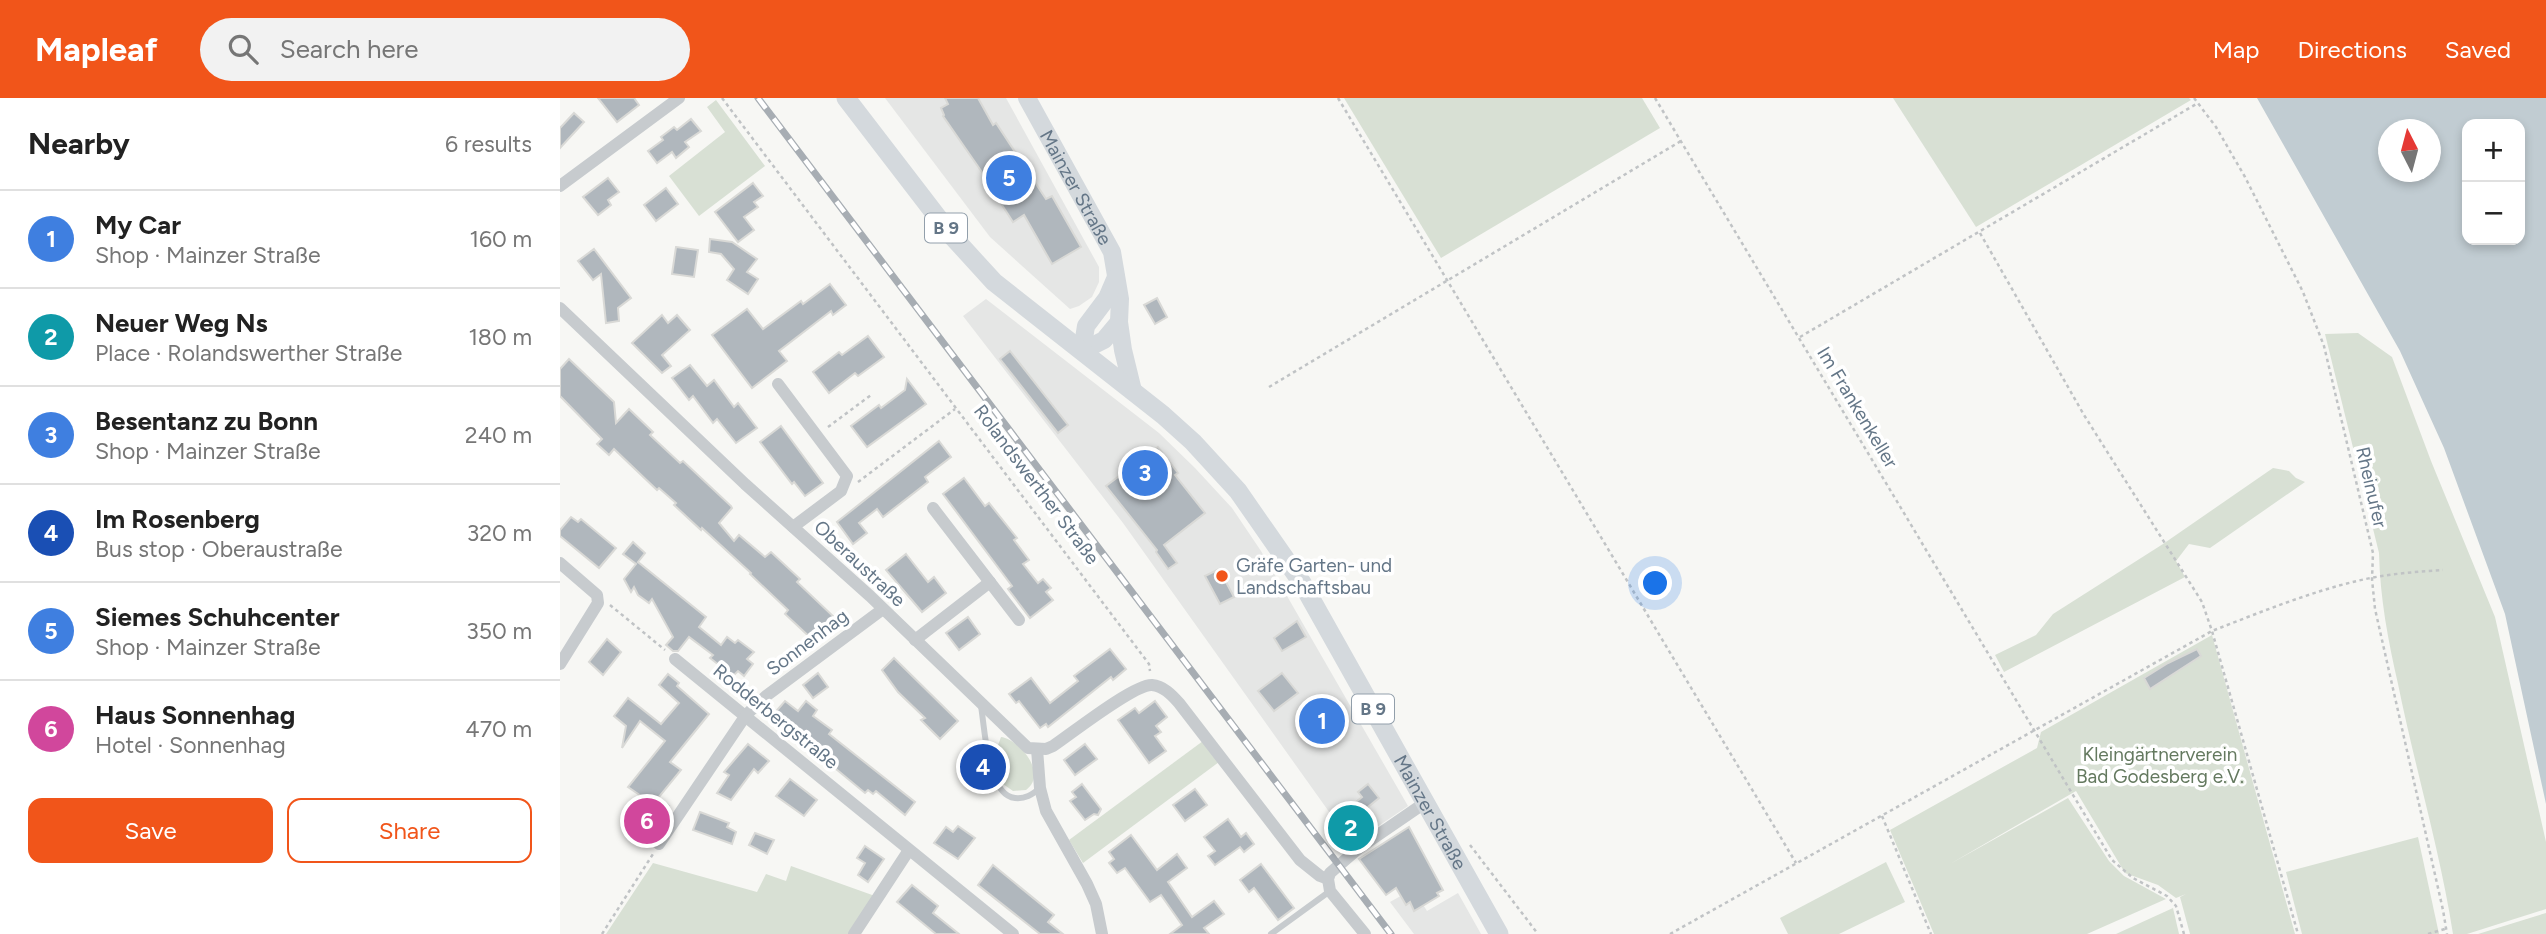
<!DOCTYPE html>
<meta charset="utf-8">
<style>
:root{--surface:#fff;--page:#f2f2f2;--text:#222;--muted:#767676;--line:#e0e0e0;--accent:#f1551a}
body{margin:0;font-family:Figtree,sans-serif;background:var(--page);color:var(--text)}
.controls{position:absolute;right:21px;top:21px;display:grid;overflow:hidden;border-radius:14px;box-shadow:0 4px 10px #0003}
.controls button{width:63px;height:63px;display:grid;place-items:center;padding:0;border:0;border-bottom:2px solid var(--line);background:var(--surface);color:var(--text);font:35px sans-serif}
.compass{position:absolute;left:1818px;top:21px;width:63px;height:63px;border-radius:50%;background:var(--surface);box-shadow:0 4px 10px #0003;rotate:354deg}
.you{position:absolute;left:1096px;top:486px;width:24px;height:24px;margin:-18px;border:5px solid #fff;border-radius:50%;background:#1a73e8;box-shadow:0 0 0 10px #1a73e833}
.badge{display:grid;place-items:center;width:46px;height:46px;border-radius:50%;background:var(--accent);color:#fff;font-size:23px;font-weight:700}
.pin{position:absolute;translate:-50% -50%;border:4px solid #fff;box-shadow:0 2px 7px #0006}
.list{margin:0;padding:0;list-style:none}
h2{display:flex;justify-content:space-between;align-items:center;height:91px;margin:0;padding:0 28px;font-size:30px}
h2 small{font-size:23px;font-weight:400;color:var(--muted)}
.list li{display:grid;grid-template-columns:46px 1fr auto;gap:21px;align-items:center;box-sizing:border-box;height:98px;padding:0 28px;border-top:2px solid var(--line)}
.list b{display:block;font-size:26px;white-space:nowrap}
.list p{margin:0;font-size:23px;white-space:nowrap;color:var(--muted)}
.list em{font-size:23px;font-style:normal;color:var(--muted)}
.actions{display:flex;gap:14px;padding:21px 28px}
.actions a{flex:1;padding:16px 0;border:2px solid var(--accent);border-radius:14px;text-align:center;font-size:24px;color:var(--accent)}
.actions .main{background:var(--accent);color:#fff}
.icon{flex:none;width:38px;height:38px;fill:none;stroke:currentColor;stroke-width:2;stroke-linecap:round;stroke-linejoin:round}
.map{position:relative;flex:none;width:1986px;height:836px;overflow:hidden}
header{display:flex;align-items:center;gap:42px;box-sizing:border-box;height:98px;padding:0 35px;background:var(--accent);color:#fff}
header strong{font-size:33px}
nav{display:flex;gap:38px;margin-inline-start:auto;font-size:24px}
.search{width:490px;height:63px;background:var(--page);display:flex;align-items:center;gap:18px;box-sizing:border-box;padding:0 24px;border-radius:38px;color:var(--muted);font-size:26px}
main{display:flex}
aside{flex:1;background:var(--surface)}
.map>svg:first-child{display:block}
</style>
<header>
<strong>Mapleaf</strong>
<div class="search"><svg class="icon" aria-label="search" viewBox="0 0 24 24"><circle cx="10" cy="10" r="6"/><path d="M15 15l6 6"/></svg>Search here</div>
<nav><a>Map</a><a>Directions</a><a>Saved</a></nav>
</header>
<main>
<aside>
<h2>Nearby<small>6 results</small></h2>
<ul class="list">
<li><span class="badge" style="background:#3f7fe0">1</span><div><b>My Car</b><p>Shop · Mainzer Straße</p></div><em>160 m</em></li>
<li><span class="badge" style="background:#0f9aa8">2</span><div><b>Neuer Weg Ns</b><p>Place · Rolandswerther Straße</p></div><em>180 m</em></li>
<li><span class="badge" style="background:#3f7fe0">3</span><div><b>Besentanz zu Bonn</b><p>Shop · Mainzer Straße</p></div><em>240 m</em></li>
<li><span class="badge" style="background:#1a4fb4">4</span><div><b>Im Rosenberg</b><p>Bus stop · Oberaustraße</p></div><em>320 m</em></li>
<li><span class="badge" style="background:#3f7fe0">5</span><div><b>Siemes Schuhcenter</b><p>Shop · Mainzer Straße</p></div><em>350 m</em></li>
<li><span class="badge" style="background:#d1479c">6</span><div><b>Haus Sonnenhag</b><p>Hotel · Sonnenhag</p></div><em>470 m</em></li>
</ul>
<div class="actions"><a class="main">Save</a><a>Share</a></div>
</aside>
<div class="map">
<svg width="1986" height="836" viewBox="0 0 1986 836">
<rect width="100%" height="100%" fill="#f7f7f4"/>
<g fill="#e5e6e5">
<path d="M 325,0 L 446,0 L 539,169 L 539,184 L 532,199 L 519,208 L 510,211 L 430,139 Z"/>
<path d="M 426,201 L 599,335 L 635,370 L 672,410 L 701,453 L 848,708 L 792,746 L 563,425 L 403,218 Z"/>
<path d="M 853,791 L 867,813 L 898,795 L 921,836 L 854,836 L 830,804 Z"/>
</g>
<g fill="#d8e0d4">
<path d="M 784,0 L 1082,0 L 1100,30 L 881,160 Z"/>
<path d="M 1333,0 L 1629,0 L 1631,2 L 1416,129 Z"/>
<path d="M 156,2 L 205,68 L 139,118 L 109,78 L 165,34 L 147,9 Z"/>
<path d="M 1798,235 L 1832,259 L 1871,363 L 1935,519 L 1986,744 L 1986,811 L 1907,836 L 1893,836 C 1880,752 1855,670 1838,586 C 1828,542 1820,500 1819,455 L 1765,236 Z"/>
<path d="M 1713,370 L 1729,373 L 1736,380 L 1745,384 L 1650,450 L 1629,446 L 1616,463 L 1625,479 L 1444,574 L 1435,557 L 1476,537 L 1493,516 L 1603,446 Z"/>
<path d="M 1652,537 L 1735,836 L 1630,836 L 1620,799 L 1626,796 L 1616,800 L 1598,787 L 1565,775 L 1516,693 L 1390,766 L 1508,700 L 1549,763 L 1564,778 L 1606,801 L 1527,836 L 1374,836 L 1330,732 L 1477,650 L 1481,634 Z"/>
<path d="M 441,639 C 458,641 489,675 466,692 L 453,693 L 443,686 L 437,650 Z"/>
<path d="M 643,643 L 659,664 L 523,765 L 509,742 Z"/>
<path d="M 1858,739 L 1879,836 L 1742,836 L 1726,774 Z"/>
<path d="M 1326,764 L 1345,804 L 1279,836 L 1228,836 L 1220,820 Z"/>
<path d="M 93,765 L 197,794 L 206,776 L 226,783 L 231,768 L 315,798 L 289,836 L 46,836 Z"/>
<path d="M 1613,810 L 1619,836 L 1556,836 Z"/>
<path d="M 1986,815 L 1986,836 L 1918,836 Z"/>
</g>
<path fill="#c1ccd2" fill-rule="evenodd" d="M 1697,0 L 1986,0 L 1986,706 L 1945,516 L 1884,350 L 1840,253 ZM 1907,26 L 1960,26 L 1960,142 L 1907,142 ZM 1828,32 L 1870,32 L 1870,74 L 1828,74 Z"/>
<g fill="#b0b7bd" stroke="#d9d9d6" stroke-width="2">
<path d="M 38,0 L 74,0 L 79,7 L 57,24 Z"/>
<path d="M 385,0 L 418,0 L 433,27 L 436,25 L 486,101 L 492,98 L 521,149 L 492,166 L 464,117 L 453,124 L 440,104 L 442,103 L 383,18 L 384,17 L 381,10 L 388,6 Z"/>
<path d="M 14,15 L 24,24 L 0,50 L 0,30 Z"/>
<path d="M 131,21 L 141,33 L 125,44 L 129,49 L 116,60 L 112,54 L 97,65 L 88,53 L 103,42 L 101,39 L 114,29 L 117,32 Z"/>
<path d="M 48,80 L 59,94 L 48,102 L 51,107 L 38,117 L 23,99 Z"/>
<path d="M 193,85 L 203,98 L 194,104 L 198,109 L 184,119 L 194,132 L 178,144 L 155,114 Z"/>
<path d="M 106,90 L 118,106 L 96,123 L 84,107 Z"/>
<path d="M 150,141 L 172,144 L 197,161 L 187,174 L 198,181 L 188,196 L 167,182 L 174,171 L 161,156 L 149,154 Z"/>
<path d="M 116,149 L 138,152 L 134,179 L 112,176 Z"/>
<path d="M 34,151 L 71,200 L 58,210 L 59,223 L 46,225 L 41,176 L 33,182 L 18,163 Z"/>
<path d="M 270,186 L 286,207 L 273,217 L 271,213 L 219,253 L 227,263 L 192,290 L 152,237 L 187,211 L 203,231 L 241,203 L 243,206 Z"/>
<path d="M 597,200 L 607,219 L 595,226 L 584,207 Z"/>
<path d="M 102,217 L 108,225 L 117,217 L 130,232 L 102,257 L 111,268 L 102,275 L 72,245 Z"/>
<path d="M 308,238 L 324,259 L 298,278 L 295,275 L 269,295 L 253,274 L 279,254 L 282,257 Z"/>
<path d="M 450,253 L 508,327 L 498,335 L 440,261 Z"/>
<path d="M 9,261 L 54,304 L 56,325 L 69,311 L 93,334 L 90,337 L 120,365 L 123,363 L 171,408 L 172,410 L 159,425 L 174,443 L 179,437 L 205,459 L 211,454 L 240,481 L 237,484 L 275,520 L 254,543 L 225,516 L 228,512 L 190,476 L 191,475 L 142,430 L 141,432 L 114,407 L 116,405 L 99,390 L 97,392 L 54,351 L 49,357 L 37,346 L 42,341 L 0,298 L 0,271 Z"/>
<path d="M 130,267 L 147,288 L 154,282 L 174,309 L 178,305 L 197,330 L 176,345 L 157,321 L 153,325 L 133,298 L 129,302 L 112,280 Z"/>
<path d="M 347,281 L 366,306 L 307,349 L 291,328 L 319,307 L 321,310 L 345,292 Z"/>
<path d="M 221,328 L 263,385 L 245,398 L 234,384 L 232,386 L 200,344 Z"/>
<path d="M 379,343 L 391,359 L 365,379 L 368,384 L 323,419 L 317,411 L 299,425 L 307,435 L 293,446 L 277,424 Z"/>
<path d="M 598,349 L 618,375 L 615,377 L 645,415 L 604,447 L 617,465 L 608,471 L 596,454 L 597,452 L 546,388 Z"/>
<path d="M 404,380 L 425,408 L 429,405 L 457,440 L 454,442 L 469,462 L 463,466 L 478,485 L 483,481 L 491,490 L 486,494 L 493,502 L 470,520 L 448,491 L 452,488 L 383,396 Z"/>
<path d="M 11,419 L 18,424 L 21,421 L 56,450 L 39,470 L 0,438 L 0,432 Z"/>
<path d="M 73,444 L 85,455 L 78,464 L 146,519 L 139,529 L 161,547 L 167,539 L 175,545 L 178,542 L 194,554 L 187,561 L 193,566 L 184,578 L 178,573 L 173,578 L 150,560 L 153,557 L 129,539 L 118,553 L 113,553 L 106,547 L 113,539 L 92,501 L 89,505 L 78,497 L 74,489 L 71,494 L 64,481 L 76,466 L 63,456 Z"/>
<path d="M 346,456 L 368,484 L 374,479 L 386,495 L 362,514 L 326,472 Z"/>
<path d="M 659,471 L 674,499 L 660,506 L 645,478 Z"/>
<path d="M 408,519 L 420,536 L 399,552 L 386,535 Z"/>
<path d="M 737,523 L 746,539 L 722,553 L 714,540 Z"/>
<path d="M 47,541 L 61,554 L 43,577 L 29,564 Z"/>
<path d="M 550,551 L 566,571 L 553,582 L 551,579 L 488,629 L 486,626 L 480,630 L 459,603 L 456,605 L 449,596 L 471,580 L 490,605 L 518,583 L 514,578 Z"/>
<path d="M 1637,551 L 1641,558 L 1590,591 L 1584,580 L 1608,565 Z"/>
<path d="M 334,560 L 398,623 L 380,641 L 361,622 L 365,620 L 338,594 L 322,572 Z"/>
<path d="M 258,575 L 268,589 L 253,600 L 243,587 Z"/>
<path d="M 722,575 L 738,595 L 714,613 L 698,593 Z"/>
<path d="M 108,576 L 119,585 L 117,588 L 149,616 L 110,664 L 121,672 L 98,700 L 109,708 L 90,735 L 69,721 L 84,700 L 68,689 L 105,643 L 80,623 L 62,650 L 66,628 L 54,618 L 68,600 L 101,626 L 119,605 L 99,587 Z"/>
<path d="M 755,599 L 773,622 L 766,627 L 769,632 L 754,643 L 744,633 L 751,628 L 738,612 Z"/>
<path d="M 225,603 L 238,613 L 246,603 L 257,612 L 253,618 L 272,632 L 269,636 L 355,704 L 345,717 L 316,693 L 313,696 L 308,692 L 305,695 L 212,618 Z"/>
<path d="M 595,603 L 607,619 L 596,628 L 601,634 L 595,638 L 606,653 L 589,665 L 558,622 L 575,610 L 579,615 Z"/>
<path d="M 188,646 L 209,663 L 198,675 L 194,671 L 171,702 L 157,695 L 169,677 L 164,674 Z"/>
<path d="M 525,646 L 537,661 L 515,677 L 504,662 Z"/>
<path d="M 230,681 L 257,702 L 244,718 L 216,698 Z"/>
<path d="M 522,686 L 541,711 L 538,717 L 534,716 L 525,722 L 510,703 L 516,699 L 512,694 Z"/>
<path d="M 808,686 L 819,700 L 803,713 L 796,704 L 802,699 L 798,694 Z"/>
<path d="M 635,691 L 647,707 L 625,723 L 613,707 Z"/>
<path d="M 140,714 L 169,725 L 167,729 L 176,734 L 172,746 L 133,732 Z"/>
<path d="M 668,721 L 681,739 L 686,735 L 694,746 L 684,754 L 680,749 L 655,767 L 648,758 L 655,753 L 644,739 Z"/>
<path d="M 398,728 L 415,740 L 398,761 L 374,745 L 386,729 L 393,734 Z"/>
<path d="M 849,729 L 883,792 L 877,795 L 879,798 L 854,813 L 850,804 L 846,807 L 836,790 L 826,797 L 799,761 Z"/>
<path d="M 195,735 L 214,742 L 207,756 L 189,747 Z"/>
<path d="M 571,737 L 597,772 L 617,756 L 627,770 L 608,784 L 632,819 L 654,803 L 664,816 L 644,830 L 649,836 L 610,836 L 622,827 L 601,797 L 590,804 L 565,770 L 557,775 L 549,765 L 554,761 L 549,754 Z"/>
<path d="M 305,748 L 324,761 L 308,784 L 298,777 L 305,765 L 297,760 Z"/>
<path d="M 701,766 L 734,810 L 718,822 L 694,790 L 689,794 L 680,782 Z"/>
<path d="M 433,767 L 494,817 L 488,824 L 503,836 L 480,836 L 418,787 Z"/>
<path d="M 352,787 L 378,808 L 373,815 L 399,836 L 376,836 L 337,804 Z"/>
</g>
<g fill="none" stroke-linecap="round" stroke-linejoin="round">
<g stroke="#c0c3c5" stroke-width="2.5" stroke-dasharray="3.5 3.5" stroke-linecap="butt">
<path d="M 162,0 L 589,566 L 590,573"/>
<path d="M 778,0 L 1236,765"/>
<path d="M 1095,0 L 1552,762 L 1573,780 L 1607,798 L 1616,808 L 1624,836"/>
<path d="M 1634,0 L 1656,29 L 1685,79 L 1743,194 L 1764,248 L 1813,455 L 1812,481 L 1815,511 L 1883,812 L 1887,836"/>
<path d="M 1420,135 L 1524,317 L 1642,504 L 1652,533 L 1738,836"/>
<path d="M 1240,239 L 1638,5"/>
<path d="M 709,289 L 1121,43"/>
<path d="M 268,329 L 311,297"/>
<path d="M 298,384 L 395,311"/>
<path d="M 50,507 L 105,552"/>
<path d="M 1322,718 L 1371,836"/>
<path d="M 910,747 L 978,836"/>
<path d="M 42,836 L 93,756"/>
<path d="M 1110,836 L 1652,533 C 1698,515 1750,494 1797,483 C 1825,476 1854,474 1883,472"/>
<path d="M 1868,836 L 1885,831"/>
</g>
<g stroke="#c7cbce" stroke-width="6">
<path d="M 421,608 C 425,631 427,697 455,700 C 465,701 472,697 480,690"/>
<path d="M 711,836 L 770,793"/>
</g>
<g stroke="#c7cbce" stroke-width="12">
<path d="M 0,88 L 119,0"/>
<path d="M 0,210 L 185,386 L 310,498 L 468,650 L 486,651 L 493,648 C 511,636 574,586 592,587 C 603,588 611,596 619,605 L 740,762 L 760,778 L 768,781"/>
<path d="M 218,286 L 287,378 L 281,393 L 233,429"/>
<path d="M 373,410 L 459,522"/>
<path d="M 0,465 L 37,497 L 38,505 L 0,566"/>
<path d="M 355,542 L 430,484"/>
<path d="M 115,561 L 453,836"/>
<path d="M 477,651 L 480,690 L 486,713 L 527,786 L 536,806 L 542,836"/>
<path d="M 99,746 L 186,617 L 206,598 L 323,511"/>
<path d="M 294,836 L 349,752"/>
<path d="M 805,836 L 770,793 L 768,781 L 770,775 L 799,750 L 866,704"/>
</g>
<g stroke="#d4d9dd" stroke-width="18">
<path id="s1" d="M 467,0 L 552,154 L 560,201 L 559,224 L 563,252 L 573,293"/>
<path d="M 522,253 L 526,228 L 547,200 L 556,179"/>
<path d="M 522,253 L 544,242 L 559,224"/>
</g>
<path stroke="#d4d9dd" stroke-width="19" id="s2" d="M 286,0 L 392,138 L 434,184 L 603,317 L 633,344 L 678,393 L 742,485 L 939,836"/>
<defs>
<path id="rail" d="M 198,0 L 831,836"/>
</defs>
<use href="#rail" stroke="#a7adb3" stroke-width="7"/>
<use href="#rail" stroke="#fff" stroke-width="4.5" stroke-dasharray="13" stroke-linecap="butt"/>
</g>
<circle fill="#f1551a" stroke="#fff" stroke-width="2.5" cx="662" cy="478" r="7"/>
<g text-anchor="middle" stroke-width="7" stroke-linejoin="round" paint-order="stroke">
<g fill="#fff" stroke="#929fab" stroke-width="2">
<rect x="365" y="115.5" width="42" height="29" rx="5"/>
<rect x="792" y="596.5" width="42" height="29" rx="5"/>
</g>
<g font-size="18" font-weight="bold" fill="#647687">
<text x="386" y="136">B 9</text>
<text x="813" y="617">B 9</text>
</g>
<g font-size="19" fill="#647687" stroke="#fff">
<text dy="7" stroke="none"><textPath href="#s1" startOffset="102">Mainzer Straße</textPath></text>
<text transform="translate(1298 309) rotate(59)" y="7">Im Frankenkeller</text>
<text transform="translate(477 386) rotate(53)" y="7">Rolandswerther Straße</text>
<text transform="translate(1812 389) rotate(77)" y="7">Rheinufer</text>
<text transform="translate(300 465) rotate(43)" y="7">Oberaustraße</text>
<text transform="translate(247 544) rotate(-37)" y="7">Sonnenhag</text>
<text transform="translate(216 618) rotate(39)" y="7">Rodderbergstraße</text>
<text dy="7" stroke="none"><textPath href="#s2" startOffset="933">Mainzer Straße</textPath></text>
</g>
<g font-size="19" fill="#647687" stroke="#fff" text-anchor="start">
<text x="676" y="474">Gräfe Garten- und<tspan x="676" dy="22">Landschaftsbau</tspan></text>
</g>
<g font-size="19" fill="#64795f" stroke="#fff">
<text x="1600" y="663">Kleingärtnerverein<tspan x="1600" dy="22">Bad Godesberg e.V.</tspan></text>
</g>
</g>
</svg>
<div class="controls">
<button>+</button>
<button>−</button>
</div>
<svg class="compass" viewBox="-18 -18 36 36"><path d="M0-13l5 13h-10z" fill="#e53935"/><path d="M0 13l5-13h-10z" fill="#767676"/></svg>
<div class="you"></div>
<div class="pin badge" style="left:762px;top:623px;background:#3f7fe0">1</div>
<div class="pin badge" style="left:791px;top:730px;background:#0f9aa8">2</div>
<div class="pin badge" style="left:585px;top:375px;background:#3f7fe0">3</div>
<div class="pin badge" style="left:423px;top:669px;background:#1a4fb4">4</div>
<div class="pin badge" style="left:449px;top:80px;background:#3f7fe0">5</div>
<div class="pin badge" style="left:87px;top:723px;background:#d1479c">6</div>
</div>
</main>
